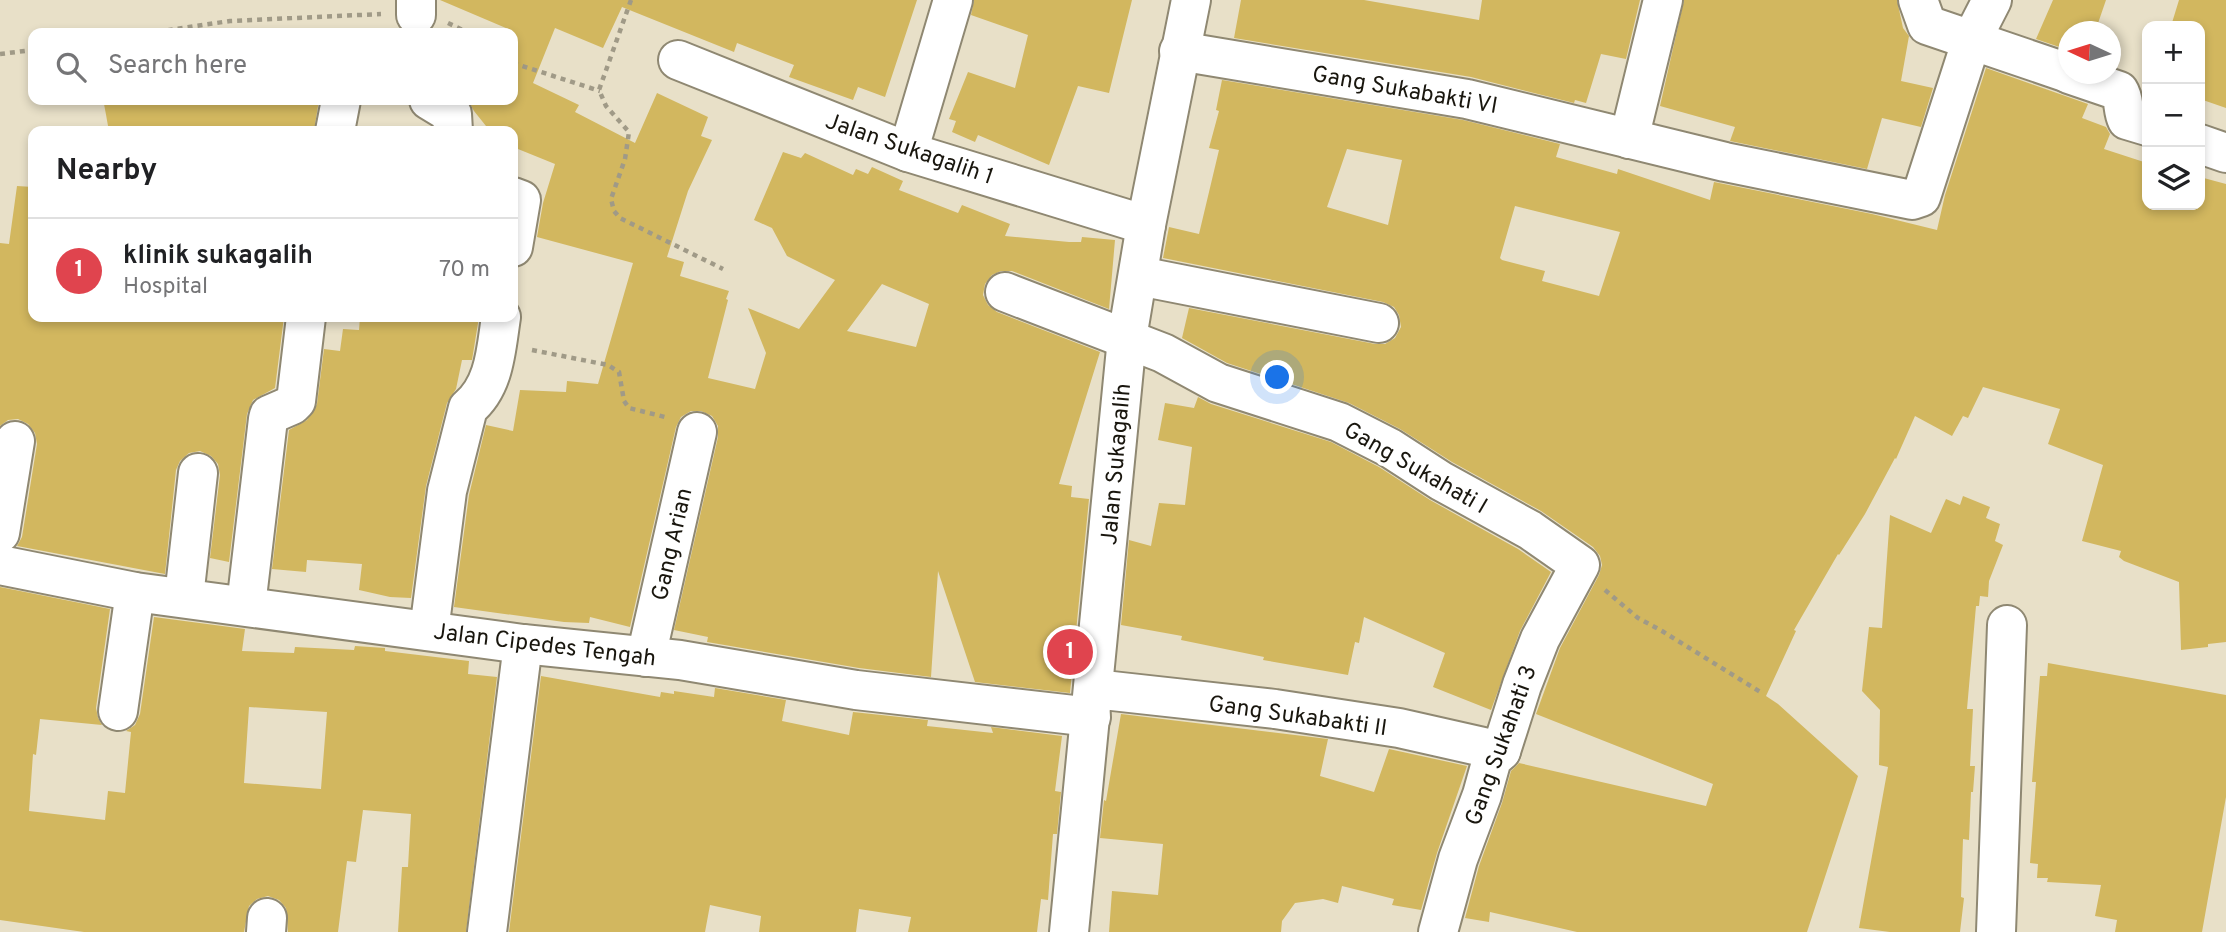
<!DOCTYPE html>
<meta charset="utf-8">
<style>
:root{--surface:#fff;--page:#f2f2f2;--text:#202124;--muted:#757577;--line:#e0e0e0;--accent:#a33a9c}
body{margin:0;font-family:Overpass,sans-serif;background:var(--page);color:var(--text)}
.controls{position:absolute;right:21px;top:21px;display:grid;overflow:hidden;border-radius:14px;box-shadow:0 4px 10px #0003}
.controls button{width:63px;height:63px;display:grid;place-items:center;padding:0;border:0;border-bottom:2px solid var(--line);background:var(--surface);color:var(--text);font:35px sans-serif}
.compass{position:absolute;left:2058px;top:21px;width:63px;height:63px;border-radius:50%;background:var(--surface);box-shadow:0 4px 10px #0003;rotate:274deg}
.you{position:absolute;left:1278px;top:378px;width:24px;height:24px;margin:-18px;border:5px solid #fff;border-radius:50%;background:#1a73e8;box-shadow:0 0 0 10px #1a73e833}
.badge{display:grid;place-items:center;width:46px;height:46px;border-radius:50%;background:var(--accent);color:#fff;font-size:23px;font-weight:700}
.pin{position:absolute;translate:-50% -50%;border:4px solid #fff;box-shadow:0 2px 7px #0006}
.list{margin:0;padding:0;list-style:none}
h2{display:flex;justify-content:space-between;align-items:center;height:91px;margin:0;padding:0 28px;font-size:30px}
h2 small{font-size:23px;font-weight:400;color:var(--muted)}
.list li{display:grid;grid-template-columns:46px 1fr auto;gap:21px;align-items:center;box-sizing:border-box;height:105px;padding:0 28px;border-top:2px solid var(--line)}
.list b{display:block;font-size:26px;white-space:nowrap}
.list p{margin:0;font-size:23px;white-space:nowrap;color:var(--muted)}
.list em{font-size:23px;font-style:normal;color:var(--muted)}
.icon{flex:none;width:38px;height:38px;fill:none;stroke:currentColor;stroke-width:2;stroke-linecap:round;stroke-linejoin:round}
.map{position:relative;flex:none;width:2226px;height:932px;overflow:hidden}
.search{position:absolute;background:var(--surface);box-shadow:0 4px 10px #0003;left:28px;top:28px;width:490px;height:77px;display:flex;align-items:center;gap:18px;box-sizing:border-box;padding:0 24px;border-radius:14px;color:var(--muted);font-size:26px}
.panel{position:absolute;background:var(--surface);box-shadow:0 4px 10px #0003;left:28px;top:126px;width:490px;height:196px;border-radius:14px}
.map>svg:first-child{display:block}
</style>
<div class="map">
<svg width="2226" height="932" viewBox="0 0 2226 932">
<rect width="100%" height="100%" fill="#e8e0c8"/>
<g fill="#d2b75f" fill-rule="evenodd">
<path d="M 440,0 L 917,0 L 885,97 L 858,87 L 853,100 L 789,77 L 794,65 L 737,43 L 734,52 L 622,7 L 603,48 L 555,28 L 533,83 L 579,105 L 575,112 L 635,143 L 657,93 L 708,117 L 701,136 L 712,140 L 688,191 L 667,257 L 684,262 L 680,276 L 729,291 L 726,299 L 728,300 L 708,378 L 755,389 L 766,353 L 748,308 L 799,329 L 835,280 L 787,256 L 772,228 L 754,220 L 783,152 L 801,158 L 805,153 L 853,175 L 856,169 L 868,174 L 872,167 L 903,181 L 899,190 L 958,213 L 962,205 L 1010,224 L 1005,236 L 1069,242 L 1081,242 L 1082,237 L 1115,240 L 1109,309 L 1012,271 L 1001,271 L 992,275 L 985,284 L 983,295 L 988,305 L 997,312 L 1100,352 L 1059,484 L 1072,486 L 1071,497 L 1089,499 L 1070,693 L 975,682 L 938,571 L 931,677 L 859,668 L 707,642 L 708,637 L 674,630 L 718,437 L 718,426 L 712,416 L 701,411 L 691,411 L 681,417 L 676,427 L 630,627 L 590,617 L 589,623 L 564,622 L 454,607 L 469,495 L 486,425 L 513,431 L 520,390 L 566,392 L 567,381 L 598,384 L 633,263 L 537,237 L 543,203 L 555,164 L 513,147 L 513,131 L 490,131 L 474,111 L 468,100 L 513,100 L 513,31 ZM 882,284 L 929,304 L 916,347 L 847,331 Z"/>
<path d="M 974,0 L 1132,0 L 1109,93 L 1078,86 L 1049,165 L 978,135 L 975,142 L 952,132 L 956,121 L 949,119 L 968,72 L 1015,88 L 1028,35 L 971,15 Z"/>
<path d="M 1241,0 L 1364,0 L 1479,20 L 1482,0 L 1640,0 L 1626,59 L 1601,54 L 1586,103 L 1575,100 L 1574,103 L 1471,77 L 1234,38 Z"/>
<path d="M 1684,0 L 1897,0 L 1903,28 L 1909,36 L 1901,81 L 1933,88 L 1921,127 L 1882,118 L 1867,169 L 1730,141 L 1735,127 L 1660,106 Z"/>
<path d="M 2053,0 L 2106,0 L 2095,32 L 2068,32 L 2068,50 L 2036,39 Z"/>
<path d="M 2179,0 L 2226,0 L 2226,108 L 2200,99 L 2200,26 L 2171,26 Z"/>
<path d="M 1986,68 L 2088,104 L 2082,118 L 2106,127 L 2110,134 L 2104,149 L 2147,163 L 2147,205 L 2200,205 L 2200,177 L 2226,184 L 2226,642 L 2208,644 L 2208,647 L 2181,650 L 2179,582 L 2124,561 L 2119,557 L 2121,551 L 2082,541 L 2103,465 L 2048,444 L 2060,409 L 1983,387 L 1968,418 L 1963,416 L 1952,436 L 1915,416 L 1896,459 L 1895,458 L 1865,514 L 1839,555 L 1838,554 L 1794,630 L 1796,631 L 1766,696 L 1778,704 L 1858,776 L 1807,932 L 1577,932 L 1490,912 L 1489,922 L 1465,918 L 1479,866 L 1502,803 L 1511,771 L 1519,763 L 1706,806 L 1713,784 L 1536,714 L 1560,648 L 1599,575 L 1602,565 L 1600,556 L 1593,547 L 1541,511 L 1452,462 L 1400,429 L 1349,403 L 1227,363 L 1182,338 L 1189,308 L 1375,344 L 1385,344 L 1395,338 L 1401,327 L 1399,315 L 1394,307 L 1383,302 L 1163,258 L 1169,227 L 1199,234 L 1219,150 L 1209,148 L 1219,111 L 1216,110 L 1222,80 L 1463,120 L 1560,144 L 1556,157 L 1617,174 L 1618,169 L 1710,200 L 1714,182 L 1872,214 L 1937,230 L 1945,195 ZM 1347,149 L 1402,160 L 1388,225 L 1327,207 ZM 1515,206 L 1620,232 L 1599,296 L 1542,281 L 1545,271 L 1502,260 L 1500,258 Z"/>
<path d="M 150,100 L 319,100 L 314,131 L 109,131 L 104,104 Z"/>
<path d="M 17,186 L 33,187 L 33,317 L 144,319 L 144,317 L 284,317 L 275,388 L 253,400 L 247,414 L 229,562 L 210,558 L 220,475 L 218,464 L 211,456 L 200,451 L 189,453 L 180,461 L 176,470 L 165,574 L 17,546 L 22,537 L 37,444 L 35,433 L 28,424 L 18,419 L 8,420 L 0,426 L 0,243 L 9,244 Z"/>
<path d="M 360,317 L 479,317 L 472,360 L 462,360 L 456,389 L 447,403 L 426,486 L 411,598 L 390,597 L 359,590 L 362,564 L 307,560 L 306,572 L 272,569 L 289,430 L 307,420 L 317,404 L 324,349 L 340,351 L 343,329 L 359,330 Z"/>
<path d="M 1198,397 L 1211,404 L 1331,442 L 1379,467 L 1430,500 L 1518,549 L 1551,572 L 1520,631 L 1491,710 L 1433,687 L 1445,653 L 1364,617 L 1359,643 L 1355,642 L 1348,675 L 1263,660 L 1264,657 L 1181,640 L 1182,636 L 1121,625 L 1129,540 L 1151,546 L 1159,503 L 1185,505 L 1192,447 L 1158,440 L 1165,403 L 1194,408 Z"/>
<path d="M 1963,496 L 1990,507 L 1986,518 L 2000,524 L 1995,541 L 2003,545 L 1989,581 L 1988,597 L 1980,596 L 1979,606 L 1976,606 L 1967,709 L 1973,709 L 1970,766 L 1975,766 L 1973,792 L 1971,792 L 1969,840 L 1963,839 L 1961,897 L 1964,898 L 1960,932 L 1890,932 L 1859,928 L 1888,767 L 1879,765 L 1880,710 L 1862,691 L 1869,627 L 1882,628 L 1890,515 L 1931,533 L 1946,499 L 1960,505 Z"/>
<path d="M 0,587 L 110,609 L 96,708 L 98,718 L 102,725 L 40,719 L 36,755 L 33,754 L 29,811 L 105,820 L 108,791 L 125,793 L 131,732 L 126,731 L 135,725 L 140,714 L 154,617 L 245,629 L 242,651 L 294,653 L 295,647 L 354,650 L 355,646 L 385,648 L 385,651 L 469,661 L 468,674 L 497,677 L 466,932 L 398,932 L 402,867 L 408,867 L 411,814 L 363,810 L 356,862 L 347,861 L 338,932 L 288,932 L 286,908 L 279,900 L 268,896 L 257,899 L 249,906 L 244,932 L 84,932 L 0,920 ZM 249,707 L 327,712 L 321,789 L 244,783 Z"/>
<path d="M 2048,663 L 2226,695 L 2226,797 L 2202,932 L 2115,932 L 2117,920 L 2095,916 L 2101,885 L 2047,882 L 2048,878 L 2037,878 L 2038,864 L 2030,863 L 2036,782 L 2032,782 L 2040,676 L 2047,676 Z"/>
<path d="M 541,676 L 660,697 L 661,692 L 674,694 L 674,691 L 714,697 L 715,688 L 786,700 L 782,721 L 849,735 L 853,712 L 928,720 L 927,726 L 993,733 L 991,727 L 1062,736 L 1055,791 L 1061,792 L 1057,834 L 1053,834 L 1048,900 L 1041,899 L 1037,932 L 908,932 L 911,917 L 859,909 L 856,932 L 759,932 L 761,916 L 710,905 L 705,932 L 509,932 Z"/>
<path d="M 1121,714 L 1328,739 L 1320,776 L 1374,792 L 1389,749 L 1467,766 L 1437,853 L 1421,910 L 1392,905 L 1394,899 L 1342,886 L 1338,903 L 1323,899 L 1295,903 L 1282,921 L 1281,932 L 1109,932 L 1112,891 L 1158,895 L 1163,844 L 1100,838 L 1104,800 L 1106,801 Z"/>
</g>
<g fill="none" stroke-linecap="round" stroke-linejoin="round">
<defs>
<g id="street">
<path d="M 1918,0 L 1927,25 L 2068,73"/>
<path d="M 416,15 L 416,0"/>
<path d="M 1179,51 L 1467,99 L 1725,162 L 1912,200 L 1921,197 L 1972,39 L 1992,0"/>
<path d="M 678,60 L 908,152 L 1146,225"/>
<path d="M 2069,74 L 2119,91 C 2125,100 2122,110 2127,120 L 2147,126"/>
<path d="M 429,100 L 452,114 L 453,131"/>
<path d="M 335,131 L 341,100"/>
<path d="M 1629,139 L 1663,0"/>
<path d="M 2200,144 L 2226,153"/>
<path d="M 908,152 L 953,0"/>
<path d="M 513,197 L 521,200 L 513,247"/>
<path d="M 1139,276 L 1379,323"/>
<path d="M 1005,292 L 1163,353 L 1218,383 L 1339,422 L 1390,448 L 1441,481 L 1530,530 L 1580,565 L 1540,639 L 1522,685 L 1501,751 L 1492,759 L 1482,795 L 1458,859 L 1438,932"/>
<path d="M 0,533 L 15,441"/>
<path d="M 0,565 L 135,592 L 523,644 L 680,660 L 856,690 L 1091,717"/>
<path d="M 184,597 L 198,473"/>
<path d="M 246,606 L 268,419 L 269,415 L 292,405 L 296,401 L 306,317"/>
<path d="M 429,631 L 447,491 L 468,408 C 495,386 496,349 501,317"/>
<path d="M 646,657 L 697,432"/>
<path d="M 1094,689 L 1275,709 L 1399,728 L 1501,751"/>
<path d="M 118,711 L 135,592"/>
<path d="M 266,932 L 267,918"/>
<path d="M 487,932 L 523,644"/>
<path d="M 1996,932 L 2007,625"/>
</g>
<path id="secondary" d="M 1069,932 L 1127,338 L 1146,225 L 1191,0"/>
</defs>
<use href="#street" stroke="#8f8872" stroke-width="42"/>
<use href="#secondary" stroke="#8f8872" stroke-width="42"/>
<g stroke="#a09a87" stroke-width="4.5" stroke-dasharray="5 5" stroke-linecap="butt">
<path d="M 631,0 L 599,90 L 606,106 L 629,132 L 625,159 L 611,199 L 614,211 L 620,218 L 723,269"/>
<path d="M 448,23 L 469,33"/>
<path d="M 148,33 L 230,21 L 381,14"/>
<path d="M 0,54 L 33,50"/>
<path d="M 513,63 L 600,91"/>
<path d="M 532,350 L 608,365 L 619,372 L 624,401 L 629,408 L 665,417"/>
<path d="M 1605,590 L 1638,618 L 1662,631 L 1762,693"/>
</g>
<use href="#street" stroke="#fff" stroke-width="38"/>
<use href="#secondary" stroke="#fff" stroke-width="38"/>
</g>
<g text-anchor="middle" stroke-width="7" stroke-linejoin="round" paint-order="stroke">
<g font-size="23" fill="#19160e" stroke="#fff">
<text transform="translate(1405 89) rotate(10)" y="8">Gang Sukabakti VI</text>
<text transform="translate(910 148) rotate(19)" y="8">Jalan Sukagalih 1</text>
<text transform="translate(1115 464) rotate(-85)" y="8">Jalan Sukagalih</text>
<text transform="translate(1416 467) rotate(30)" y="8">Gang Sukahati I</text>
<text transform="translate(671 544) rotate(-77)" y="8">Gang Arian</text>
<text transform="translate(545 644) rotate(7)" y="8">Jalan Cipedes Tengah</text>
<text transform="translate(1298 715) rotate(8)" y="8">Gang Sukabakti II</text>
<text transform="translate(1500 745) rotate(-70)" y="8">Gang Sukahati 3</text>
</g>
</g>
</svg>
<div class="controls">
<button>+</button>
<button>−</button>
<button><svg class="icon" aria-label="layers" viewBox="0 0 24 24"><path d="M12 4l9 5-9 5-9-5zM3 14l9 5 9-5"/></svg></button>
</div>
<svg class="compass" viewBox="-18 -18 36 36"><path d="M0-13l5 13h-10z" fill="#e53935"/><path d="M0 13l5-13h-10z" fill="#757577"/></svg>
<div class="you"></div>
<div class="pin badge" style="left:1070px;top:652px;background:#e0444e">1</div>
<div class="search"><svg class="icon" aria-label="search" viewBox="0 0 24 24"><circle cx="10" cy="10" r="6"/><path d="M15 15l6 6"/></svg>Search here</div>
<section class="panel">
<h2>Nearby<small></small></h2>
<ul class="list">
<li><span class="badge" style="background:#e0444e">1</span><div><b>klinik sukagalih</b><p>Hospital</p></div><em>70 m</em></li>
</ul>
</section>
</div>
